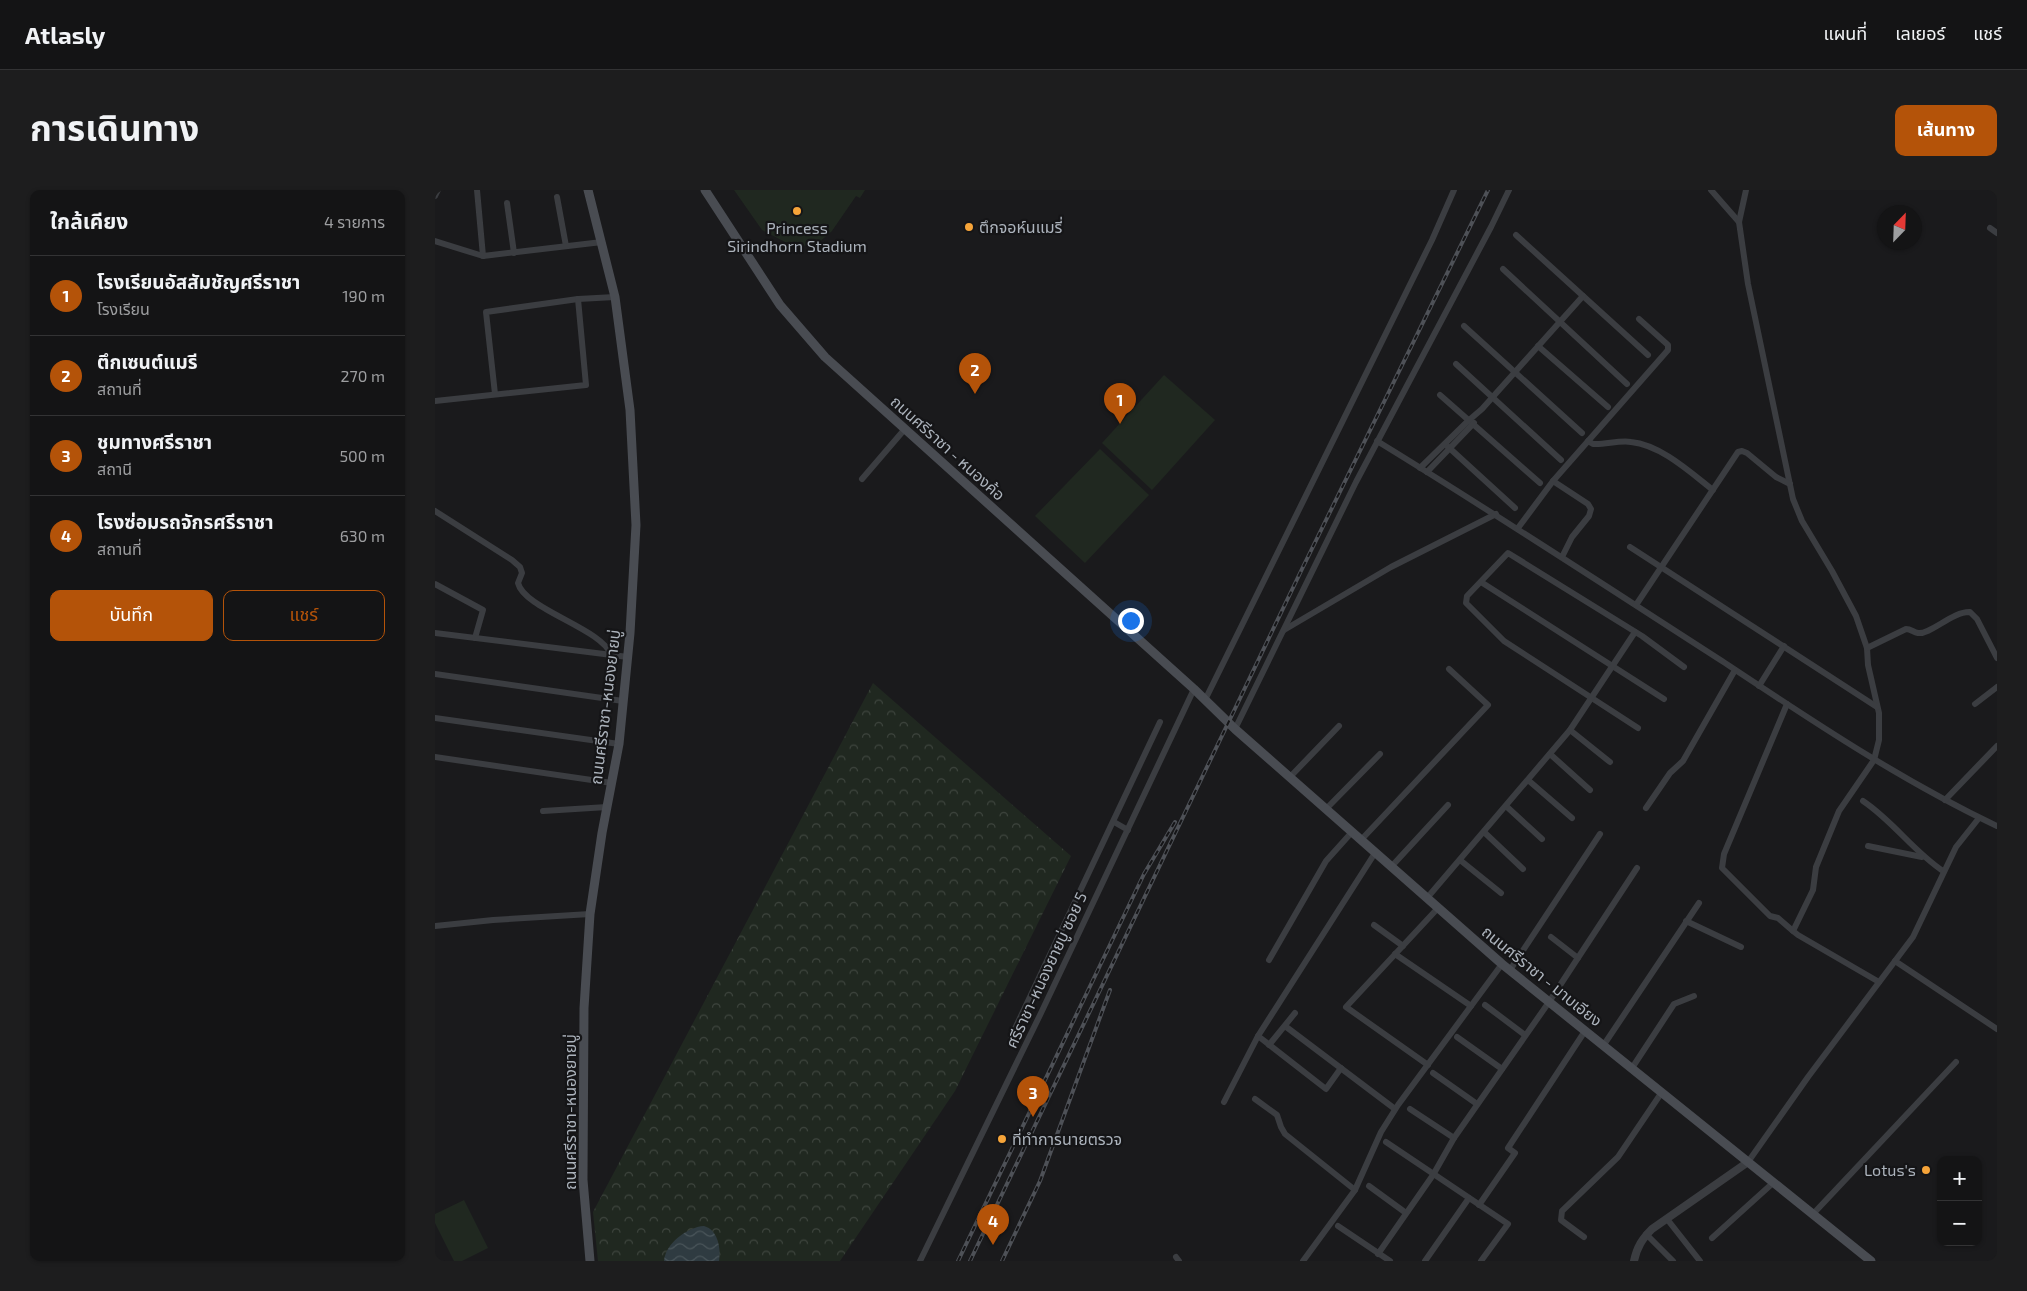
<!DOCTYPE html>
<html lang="th">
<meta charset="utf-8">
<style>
:root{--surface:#141415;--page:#1d1d1e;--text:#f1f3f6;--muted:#9d9ea0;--line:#333334;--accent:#b45309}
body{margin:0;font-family:"Exo 2","Noto Sans Thai",sans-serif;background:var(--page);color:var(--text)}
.controls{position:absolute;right:15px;bottom:15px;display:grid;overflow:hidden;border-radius:10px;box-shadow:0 1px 4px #0004}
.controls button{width:45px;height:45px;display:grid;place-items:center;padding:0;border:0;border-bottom:1px solid var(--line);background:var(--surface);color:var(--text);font:25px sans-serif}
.compass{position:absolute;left:1442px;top:15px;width:45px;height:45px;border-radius:50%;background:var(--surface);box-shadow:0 1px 4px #0004;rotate:23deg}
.you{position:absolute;left:695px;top:430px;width:18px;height:18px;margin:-12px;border:4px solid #fff;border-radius:50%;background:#1a73e8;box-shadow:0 0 0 8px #1a73e833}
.badge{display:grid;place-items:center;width:32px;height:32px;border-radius:50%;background:var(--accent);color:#fff;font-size:16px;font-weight:700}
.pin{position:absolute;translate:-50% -41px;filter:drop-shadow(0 1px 2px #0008)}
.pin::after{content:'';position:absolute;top:26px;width:18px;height:15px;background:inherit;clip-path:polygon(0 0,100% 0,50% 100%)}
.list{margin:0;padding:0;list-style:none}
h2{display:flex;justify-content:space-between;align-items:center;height:65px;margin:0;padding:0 20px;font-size:21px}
h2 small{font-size:16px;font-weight:400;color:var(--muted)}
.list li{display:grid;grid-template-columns:32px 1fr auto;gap:15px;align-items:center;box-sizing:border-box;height:80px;padding:0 20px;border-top:1px solid var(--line)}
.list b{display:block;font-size:19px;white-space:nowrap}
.list p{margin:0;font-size:16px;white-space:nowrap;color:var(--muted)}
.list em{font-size:16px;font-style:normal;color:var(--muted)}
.actions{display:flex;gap:10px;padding:15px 20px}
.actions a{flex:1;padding:11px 0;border:1px solid var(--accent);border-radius:10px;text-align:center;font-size:18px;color:var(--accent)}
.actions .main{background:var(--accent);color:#fff}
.map{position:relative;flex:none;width:1562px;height:1071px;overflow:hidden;border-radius:10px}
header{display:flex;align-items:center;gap:30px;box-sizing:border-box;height:70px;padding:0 25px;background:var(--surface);border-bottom:1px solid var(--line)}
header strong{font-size:24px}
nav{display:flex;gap:28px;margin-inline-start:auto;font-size:18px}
.intro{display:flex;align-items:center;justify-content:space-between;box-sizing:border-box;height:120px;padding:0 30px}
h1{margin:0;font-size:35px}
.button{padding:12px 22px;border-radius:10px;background:var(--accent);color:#fff;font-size:18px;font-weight:700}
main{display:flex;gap:30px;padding:0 30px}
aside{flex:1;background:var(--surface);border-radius:10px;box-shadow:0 1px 4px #0004}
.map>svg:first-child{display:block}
</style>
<header>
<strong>Atlasly</strong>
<nav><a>แผนที่</a><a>เลเยอร์</a><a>แชร์</a></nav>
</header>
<div class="intro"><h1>การเดินทาง</h1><a class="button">เส้นทาง</a></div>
<main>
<aside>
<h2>ใกล้เคียง<small>4 รายการ</small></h2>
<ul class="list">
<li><span class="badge">1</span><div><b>โรงเรียนอัสสัมชัญศรีราชา</b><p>โรงเรียน</p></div><em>190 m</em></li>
<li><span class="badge">2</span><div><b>ตึกเซนต์แมรี</b><p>สถานที่</p></div><em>270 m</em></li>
<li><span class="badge">3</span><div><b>ชุมทางศรีราชา</b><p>สถานี</p></div><em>500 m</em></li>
<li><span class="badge">4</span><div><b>โรงซ่อมรถจักรศรีราชา</b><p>สถานที่</p></div><em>630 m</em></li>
</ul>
<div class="actions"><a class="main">บันทึก</a><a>แชร์</a></div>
</aside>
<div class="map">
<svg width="1562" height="1071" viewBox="0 0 1562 1071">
<defs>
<pattern id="park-crowns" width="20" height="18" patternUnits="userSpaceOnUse" patternTransform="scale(1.25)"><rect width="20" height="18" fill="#202820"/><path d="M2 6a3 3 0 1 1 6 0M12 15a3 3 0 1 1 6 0" fill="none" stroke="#3e453e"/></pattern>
<pattern id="water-waves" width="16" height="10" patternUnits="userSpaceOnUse" patternTransform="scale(1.25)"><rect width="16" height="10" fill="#2f3b41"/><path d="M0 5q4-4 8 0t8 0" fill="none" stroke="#4a555a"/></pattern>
</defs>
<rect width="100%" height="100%" fill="#1a1a1c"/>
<g fill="#202820">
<path d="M 299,0 L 430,0 L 425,8 L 421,6 L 397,41 L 382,54 L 367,56 L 350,52 L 327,40 Z"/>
<path d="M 729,185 L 780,230 L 717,300 L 667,253 Z"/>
<path d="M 665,259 L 714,305 L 650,373 L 600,326 Z"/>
<path d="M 29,1010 L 53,1058 L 27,1071 L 19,1071 L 0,1033 L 0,1024 Z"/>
</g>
<path fill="url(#park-crowns)" d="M 438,493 L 636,666 L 520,901 L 405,1071 L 163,1071 L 158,1022 Z"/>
<path fill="url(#water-waves)" d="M 269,1036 C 283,1040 286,1058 284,1071 L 229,1071 C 230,1054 252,1037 269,1036 Z"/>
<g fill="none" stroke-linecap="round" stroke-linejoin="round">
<g stroke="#3b3d41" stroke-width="6">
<path d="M 42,0 L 48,66"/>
<path d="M 1276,0 L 1304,32"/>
<path d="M 1311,0 L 1304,32 L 1313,94 L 1358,309 L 1367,331 L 1397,381 L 1421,426 L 1432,458 L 1433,475 L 1444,523 L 1444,550 L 1439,570 L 1404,621 L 1381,677 L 1378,700 L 1358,741 L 1363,745 L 1444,792"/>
<path d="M 0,6 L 3,0"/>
<path d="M 122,7 L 131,56"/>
<path d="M 72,13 L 79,63"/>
<path d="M 1555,38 L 1562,43"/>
<path d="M 1081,45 L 1213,165"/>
<path d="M 0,51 L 48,66 L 167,52"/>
<path d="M 1068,79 L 1192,194"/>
<path d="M 1029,136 L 1147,243"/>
<path d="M 1103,156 L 1173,217"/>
<path d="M 1021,174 L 1126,270"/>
<path d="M 60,204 L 51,122 L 143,109 L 180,107"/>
<path d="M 1005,205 L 1105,293"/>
<path d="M 0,211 L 151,195 L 143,109"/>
<path d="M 942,251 C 1058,322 1172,397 1287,471 C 1376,530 1465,590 1562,636"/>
<path d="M 1153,251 L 1158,254 C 1170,255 1184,250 1196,252 C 1226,255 1255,282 1278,300"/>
<path d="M 1010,254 L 1080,318"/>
<path d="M 985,278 L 1033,231 L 1047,219 L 1148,106"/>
<path d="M 992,282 L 1039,233"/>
<path d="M 427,289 L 469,240"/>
<path d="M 1118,291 L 1153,314 L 1156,319 L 1154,326 L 1137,347 L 1127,367"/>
<path d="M 0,321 L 77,370 L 85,377 L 87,383 L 83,393 C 89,419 168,439 176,465"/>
<path d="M 1083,338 L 1118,291 L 1233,160 L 1233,155 L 1204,129"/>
<path d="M 1195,357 L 1442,517"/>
<path d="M 1046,392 L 1229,509"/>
<path d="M 0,394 L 48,420 L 40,448"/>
<path d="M 1201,415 L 1303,262 L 1307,261 L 1312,263 L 1341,287 L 1355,294"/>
<path d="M 849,440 L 956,377 L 1061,324"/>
<path d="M 0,443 L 193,467"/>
<path d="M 1432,458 L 1471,439 C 1476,439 1478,442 1483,443 C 1495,445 1518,421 1535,422 L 1542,429 L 1562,468"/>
<path d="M 0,484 L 188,511"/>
<path d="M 1324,496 L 1349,456"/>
<path d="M 770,510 L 997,50 L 1019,0"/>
<path d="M 1352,514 L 1289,664 L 1287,678 L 1335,726 L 1343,728 L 1358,741"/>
<path d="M 1540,514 L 1562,497"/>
<path d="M 0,528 L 184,554"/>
<path d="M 1203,538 L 1069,451 L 1031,413 L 1032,406 L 1073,363 L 1207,446 L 1249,477"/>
<path d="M 800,539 L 921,292 L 1056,37 L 1074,0"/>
<path d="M 1135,540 L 1175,572"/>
<path d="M 1115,564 L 1155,600"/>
<path d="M 0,567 L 177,593"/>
<path d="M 855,587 L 904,536"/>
<path d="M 1093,590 L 1137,628"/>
<path d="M 1510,610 L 1562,556"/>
<path d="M 1428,611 C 1458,631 1478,661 1508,681"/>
<path d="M 1071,616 L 1107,649"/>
<path d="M 1211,618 L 1235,583 L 1248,571 L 1300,480"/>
<path d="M 891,619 L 945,564"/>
<path d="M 108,621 L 172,617"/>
<path d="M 679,632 L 693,640"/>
<path d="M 1049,642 L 1088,679"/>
<path d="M 926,650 L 1053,515 L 1014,479"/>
<path d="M 1433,656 L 1487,667"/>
<path d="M 1025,670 L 1066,703"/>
<path d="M 956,677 L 1013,615"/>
<path d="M 992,708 L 1135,540 L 1200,442"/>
<path d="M 1251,731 L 1306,757"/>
<path d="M 939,735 L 968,756"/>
<path d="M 0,736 L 58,730 L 155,724"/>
<path d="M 1116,747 L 1143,768"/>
<path d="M 960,764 L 1036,816"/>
<path d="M 834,770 L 891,671 L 917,642"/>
<path d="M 1460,771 L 1562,839"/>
<path d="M 1075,780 L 1165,644"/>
<path d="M 1050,815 L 1090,845"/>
<path d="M 850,836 L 960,919"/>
<path d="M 823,846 L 891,899 L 906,878"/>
<path d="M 576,847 L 725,532"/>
<path d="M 1022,847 L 1067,879"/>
<path d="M 834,855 L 860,823"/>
<path d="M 1168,856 L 1264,713"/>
<path d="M 993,875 L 911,817 L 1003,718"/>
<path d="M 1197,878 L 1239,814 L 1259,806"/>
<path d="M 998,883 L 1042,914"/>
<path d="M 820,909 L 842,925 L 846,937 L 850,944 L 920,1000"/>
<path d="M 789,912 L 823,846 L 940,663"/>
<path d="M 975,919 L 1019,948"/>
<path d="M 951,952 L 1073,1034 L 1046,1071"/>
<path d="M 1313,972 L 1373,887 L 1478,747 L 1521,657 L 1544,628"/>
<path d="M 934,996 L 971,1023"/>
<path d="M 1044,1015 L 1080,963 L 1073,958 L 1150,841"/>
<path d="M 1378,1024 L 1521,872"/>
<path d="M 1232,1029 L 1265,1071"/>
<path d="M 903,1036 L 955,1071"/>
<path d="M 1211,1044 L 1238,1071"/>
<path d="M 1149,1047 L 1126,1030 L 1127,1021 L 1183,967 L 1227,902"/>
<path d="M 1277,1048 L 1339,992"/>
<path d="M 943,1064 L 998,985 L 1019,948 L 1114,812 L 1202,678"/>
<path d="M 741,1067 L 744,1071"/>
<path d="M 485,1071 L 606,823 L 759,499"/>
<path d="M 868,1071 L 920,1000 L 946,942 L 963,915 L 1067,774"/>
<path d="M 990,1071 L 1034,1008"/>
</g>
<path stroke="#3b3d41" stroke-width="8" d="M 1199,1071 C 1202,1057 1207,1049 1217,1039 L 1313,972"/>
<g stroke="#494c52" stroke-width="9">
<path d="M 153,0 L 180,107 L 195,220 L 201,335 L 195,443 L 184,554 L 167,643 L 155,724 L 149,818 L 148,990 L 155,1071"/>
<path d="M 270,0 L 345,115 L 390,167 L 759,499 L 800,539 L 1067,774 L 1436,1071"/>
</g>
<defs>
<g id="rail">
<path d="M 523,1071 L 709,684 L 740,632"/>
<path d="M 535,1071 L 867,379 L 1053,0"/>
<path d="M 567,1071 L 605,991 L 675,800"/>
</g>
</defs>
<use href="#rail" stroke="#4e5157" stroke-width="4"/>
<use href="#rail" stroke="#151517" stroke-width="2" stroke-dasharray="5.5" stroke-linecap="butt"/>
</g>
<g fill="#f6a439" stroke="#151517" stroke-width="2">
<circle cx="362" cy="21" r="5"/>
<circle cx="534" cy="37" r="5"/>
<circle cx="567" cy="949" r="5"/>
<circle cx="1491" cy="980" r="5"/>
</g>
<g text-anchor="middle" stroke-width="4.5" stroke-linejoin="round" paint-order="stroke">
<g font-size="16" fill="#acb3bc" stroke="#151517" text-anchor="start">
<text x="544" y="43">ตึกจอห์นแมรี่</text>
<text x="362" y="44" text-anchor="middle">Princess<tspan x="362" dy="18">Sirindhorn Stadium</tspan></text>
<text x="577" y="955">ที่ทำการนายตรวจ</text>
<text x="1481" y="986" text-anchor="end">Lotus's</text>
</g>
<g font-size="16" fill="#acb3bc" stroke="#151517">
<text transform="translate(513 258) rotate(42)" y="6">ถนนศรีราชา - หนองค้อ</text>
<text transform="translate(170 517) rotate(-83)" y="6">ถนนศรีราชา-หนองยายบู่</text>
<text transform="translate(611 780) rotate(-65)" y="6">ศรีราชา-หนองยายบู่ ซอย 5</text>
<text transform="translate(1107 786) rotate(39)" y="6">ถนนศรีราชา - มาบเอียง</text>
<text transform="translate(135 922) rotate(-90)" y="6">ถนนศรีราชา-หนองยายบู่</text>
</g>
</g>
</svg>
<div class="controls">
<button>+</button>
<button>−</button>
</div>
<svg class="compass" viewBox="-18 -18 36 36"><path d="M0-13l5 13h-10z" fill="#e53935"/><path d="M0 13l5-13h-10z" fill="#9d9ea0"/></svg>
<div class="you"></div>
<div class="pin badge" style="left:685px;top:234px">1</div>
<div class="pin badge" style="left:540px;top:204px">2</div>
<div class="pin badge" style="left:598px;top:927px">3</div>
<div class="pin badge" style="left:558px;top:1055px">4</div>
</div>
</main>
